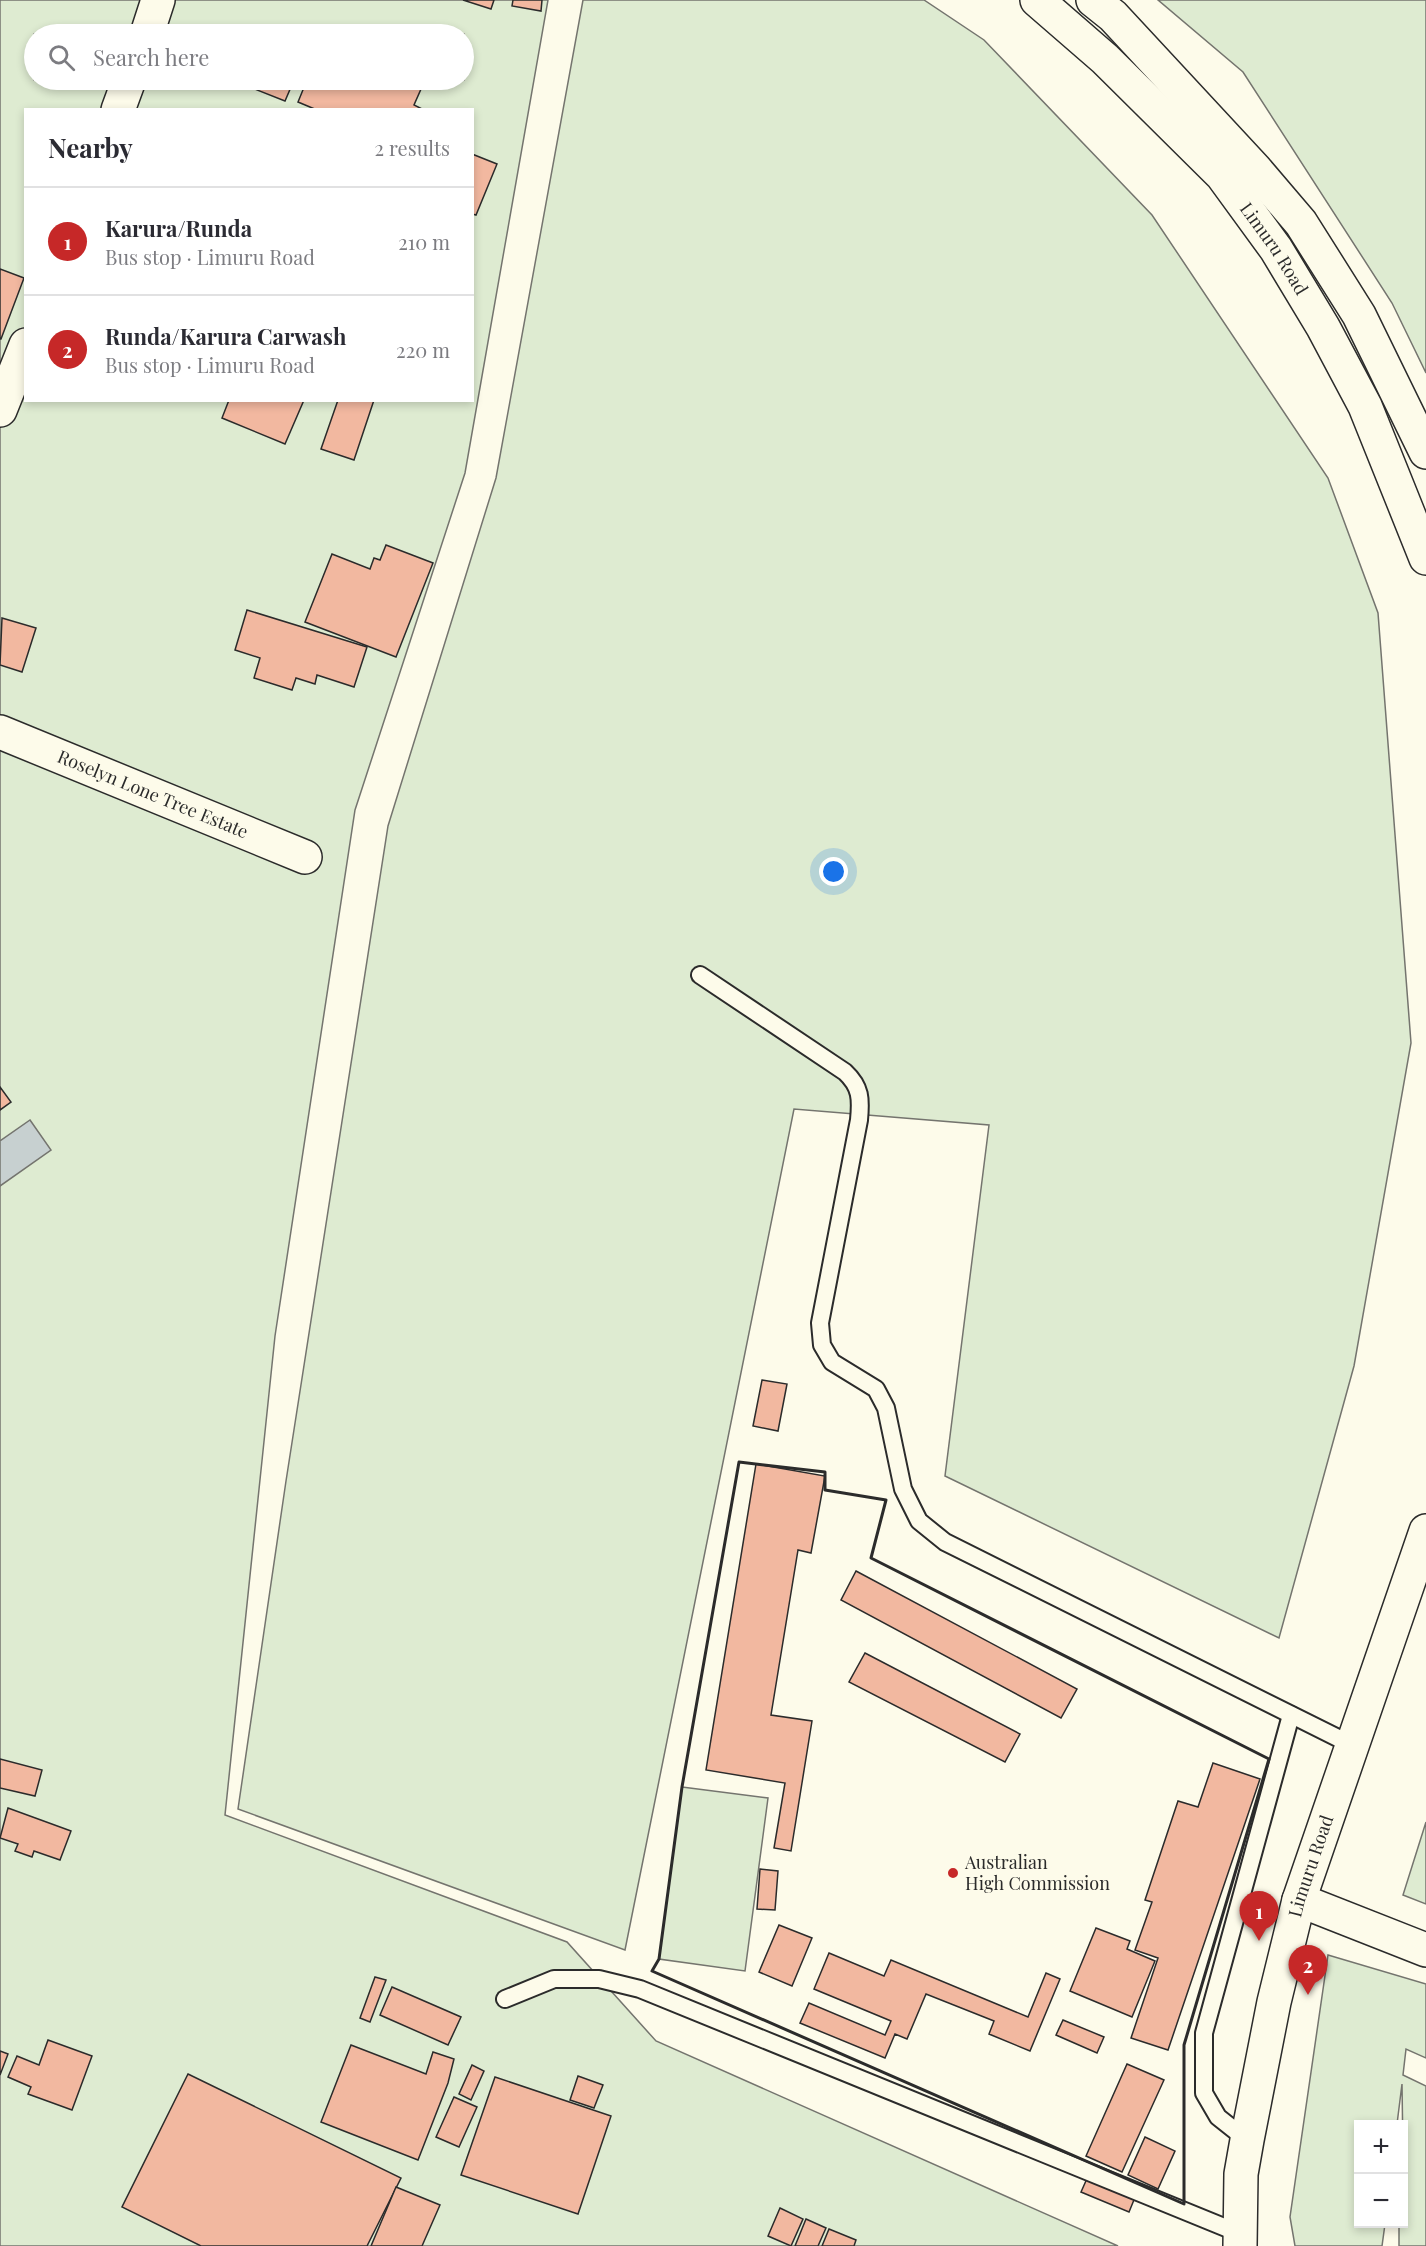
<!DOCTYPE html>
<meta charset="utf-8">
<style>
:root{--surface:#fff;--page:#f2f2f3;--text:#2b2b33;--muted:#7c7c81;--line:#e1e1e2;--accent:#c62828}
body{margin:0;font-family:"Playfair Display",serif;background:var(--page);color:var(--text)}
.controls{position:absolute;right:18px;bottom:18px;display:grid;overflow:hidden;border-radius:0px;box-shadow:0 3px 9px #0003}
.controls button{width:54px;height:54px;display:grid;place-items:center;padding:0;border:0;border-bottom:2px solid var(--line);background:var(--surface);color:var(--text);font:30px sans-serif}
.you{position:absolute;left:834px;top:872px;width:21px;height:21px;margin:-15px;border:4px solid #fff;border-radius:50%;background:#1a73e8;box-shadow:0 0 0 9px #1a73e833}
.badge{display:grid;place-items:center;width:39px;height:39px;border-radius:50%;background:var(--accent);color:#fff;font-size:20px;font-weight:700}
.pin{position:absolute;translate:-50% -50px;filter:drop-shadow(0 2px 3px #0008)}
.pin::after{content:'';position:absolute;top:32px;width:21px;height:18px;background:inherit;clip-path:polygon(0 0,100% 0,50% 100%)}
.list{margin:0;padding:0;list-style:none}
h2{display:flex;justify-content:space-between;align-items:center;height:78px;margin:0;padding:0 24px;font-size:26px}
h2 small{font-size:20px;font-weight:400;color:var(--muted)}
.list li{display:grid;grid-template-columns:39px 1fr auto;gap:18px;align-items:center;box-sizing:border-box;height:108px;padding:0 24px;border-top:2px solid var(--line)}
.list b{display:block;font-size:22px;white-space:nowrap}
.list p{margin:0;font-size:20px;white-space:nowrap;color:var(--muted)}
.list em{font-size:20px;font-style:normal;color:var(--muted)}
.icon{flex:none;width:33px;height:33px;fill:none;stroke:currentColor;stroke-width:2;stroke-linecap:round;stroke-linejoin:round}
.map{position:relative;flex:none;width:1426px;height:2246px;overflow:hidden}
.search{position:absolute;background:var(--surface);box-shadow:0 3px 9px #0003;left:24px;top:24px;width:450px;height:66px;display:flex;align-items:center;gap:15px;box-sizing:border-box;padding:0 21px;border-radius:33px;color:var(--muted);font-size:22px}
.panel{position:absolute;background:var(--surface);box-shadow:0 3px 9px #0003;left:24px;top:108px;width:450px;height:294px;border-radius:0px}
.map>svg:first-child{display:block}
</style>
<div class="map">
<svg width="1426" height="2246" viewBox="0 0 1426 2246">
<rect width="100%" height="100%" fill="#fdfbea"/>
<g fill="#deebd1" stroke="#74746e" stroke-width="1.5" fill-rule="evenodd">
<path d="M 0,0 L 548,0 L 465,473 L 355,810 L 275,1336 L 225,1815 L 567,1942 L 656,2041 L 1118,2246 L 0,2246 ZM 34,34 L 464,34 L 464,80 L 34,80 ZM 26,110 L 472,110 L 472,400 L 26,400 Z"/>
<path d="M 583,0 L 924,0 L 984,40 L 1152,215 L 1328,478 L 1378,613 L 1411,1043 L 1354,1366 L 1279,1638 L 945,1476 L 989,1125 L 794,1109 L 625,1950 L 238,1809 L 286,1481 L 388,826 L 496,478 Z"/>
<path d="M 1158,0 L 1426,0 L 1426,373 L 1392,303 L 1243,72 Z"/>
<path d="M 682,1787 L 768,1798 L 745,1971 L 659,1959 Z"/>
<path d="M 1426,1822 L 1426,1904 L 1403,1895 Z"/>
<path d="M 1328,1955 L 1426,1984 L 1426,2058 L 1406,2049 L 1403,2075 L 1426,2086 L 1426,2246 L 1399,2246 L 1399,2224 L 1404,2224 L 1402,2084 L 1397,2124 L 1358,2124 L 1358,2224 L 1385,2224 L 1382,2246 L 1295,2246 L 1290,2217 Z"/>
</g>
<path fill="#c7d0d0" stroke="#74746e" stroke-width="1.5" d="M 30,1120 L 51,1150 L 0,1186 L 0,1141 Z"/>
<g fill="#f2b8a0" stroke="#2b2b2b" stroke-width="1.5">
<path d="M 463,0 L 494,0 L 491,9 Z"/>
<path d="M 513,0 L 542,0 L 541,11 L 512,6 Z"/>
<path d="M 329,26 L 350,34 L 325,34 Z"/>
<path d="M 255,80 L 294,80 L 285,101 L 252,88 Z"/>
<path d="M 307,80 L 369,80 L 381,84 L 383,80 L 425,80 L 414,105 L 424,110 L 317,110 L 298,102 Z"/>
<path d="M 472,154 L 497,164 L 476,215 L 472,214 Z"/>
<path d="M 0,269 L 24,278 L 1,339 L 0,339 Z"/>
<path d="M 229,400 L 304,400 L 285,444 L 222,418 Z"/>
<path d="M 338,400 L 374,400 L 354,460 L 321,449 Z"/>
<path d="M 386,545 L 433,563 L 396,657 L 305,622 L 332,554 L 370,569 L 374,558 L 380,560 Z"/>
<path d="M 247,610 L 367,647 L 354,687 L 317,675 L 315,684 L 296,678 L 292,690 L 254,678 L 260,658 L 235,650 Z"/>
<path d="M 2,618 L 36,628 L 22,672 L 0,665 Z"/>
<path d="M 0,1087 L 11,1102 L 0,1110 Z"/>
<path d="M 762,1380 L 787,1384 L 778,1431 L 753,1426 Z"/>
<path d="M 756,1464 L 825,1476 L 811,1553 L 798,1550 L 771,1715 L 812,1721 L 791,1851 L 774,1848 L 785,1783 L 706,1770 Z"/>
<path d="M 856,1571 L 1077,1689 L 1061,1718 L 841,1600 Z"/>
<path d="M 865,1653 L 1020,1734 L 1005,1762 L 849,1682 Z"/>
<path d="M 0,1759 L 42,1770 L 35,1796 L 0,1788 Z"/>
<path d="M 1213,1763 L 1260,1779 L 1168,2050 L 1131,2038 L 1158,1958 L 1135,1950 L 1152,1902 L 1145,1900 L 1178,1801 L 1198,1807 Z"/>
<path d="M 8,1808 L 71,1831 L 60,1860 L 34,1851 L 32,1857 L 15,1851 L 18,1844 L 0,1838 Z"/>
<path d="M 760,1869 L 778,1871 L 775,1910 L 757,1909 Z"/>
<path d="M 779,1925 L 812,1938 L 792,1986 L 759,1972 Z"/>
<path d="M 1096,1928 L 1130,1941 L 1127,1949 L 1155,1961 L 1132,2017 L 1070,1991 Z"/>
<path d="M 829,1953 L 884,1976 L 891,1960 L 1028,2017 L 1046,1973 L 1060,1979 L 1030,2051 L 989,2034 L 994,2021 L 926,1994 L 907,2039 L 895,2034 L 885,2058 L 800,2023 L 809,2003 L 885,2035 L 891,2021 L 814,1989 Z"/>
<path d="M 375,1977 L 386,1980 L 370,2022 L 360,2018 Z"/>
<path d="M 392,1987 L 461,2017 L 448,2045 L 380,2015 Z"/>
<path d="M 1063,2020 L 1104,2037 L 1097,2053 L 1056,2035 Z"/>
<path d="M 48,2040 L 92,2056 L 72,2110 L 28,2094 L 31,2087 L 8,2077 L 17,2056 L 39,2065 Z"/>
<path d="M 351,2045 L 426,2074 L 433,2052 L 454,2059 L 448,2083 L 418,2160 L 321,2122 Z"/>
<path d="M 0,2051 L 8,2054 L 0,2075 Z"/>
<path d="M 1127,2064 L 1164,2080 L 1122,2172 L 1086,2156 Z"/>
<path d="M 472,2065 L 484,2071 L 471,2100 L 459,2094 Z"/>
<path d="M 188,2074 L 401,2178 L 367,2246 L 201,2246 L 122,2207 Z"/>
<path d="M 578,2076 L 603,2085 L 594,2108 L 570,2100 Z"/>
<path d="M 495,2077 L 611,2116 L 578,2214 L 461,2175 Z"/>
<path d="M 454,2097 L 477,2107 L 459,2147 L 436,2137 Z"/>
<path d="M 1145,2137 L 1175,2151 L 1158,2189 L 1128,2175 Z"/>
<path d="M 1089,2174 L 1136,2195 L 1129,2212 L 1081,2192 Z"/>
<path d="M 396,2187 L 440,2205 L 422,2246 L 371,2246 Z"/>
<path d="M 780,2208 L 803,2219 L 791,2246 L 768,2236 Z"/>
<path d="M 806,2219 L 826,2228 L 818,2246 L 795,2246 Z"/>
<path d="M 829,2229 L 856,2240 L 854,2246 L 822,2246 Z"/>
</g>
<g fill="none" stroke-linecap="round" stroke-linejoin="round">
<defs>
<g id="service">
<path d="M 700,975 L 845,1072 C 861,1087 861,1099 859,1120 L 820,1323 L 822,1345 L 832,1362 L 876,1389 L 886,1408 L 903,1489 L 919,1521 L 945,1542 L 1352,1745"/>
<path d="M 505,1999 L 554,1979 L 599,1979 L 640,1989 L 1241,2234"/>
<path d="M 1247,2140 L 1218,2117 L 1204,2093 L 1204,2033 L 1291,1715"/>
</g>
<g id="minor">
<path d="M 147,34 L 158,0"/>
<path d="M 118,110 L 129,80"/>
<path d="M 0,410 L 26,345"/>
<path id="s1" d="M 0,732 L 305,857"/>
<path d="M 1299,1900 L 1426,1950"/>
</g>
<g id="secondary">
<path id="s2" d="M 1037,0 L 1105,59 L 1222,175 L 1276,249 L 1323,327 L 1365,406 L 1426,558"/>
<path d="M 1093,0 L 1113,16 L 1255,169 L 1301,223 L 1359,315 L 1426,452"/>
<path id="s3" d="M 1240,2246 L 1241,2174 L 1247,2140 L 1274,2002 L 1299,1900 L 1426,1531"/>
</g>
</defs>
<use href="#service" stroke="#2b2b2b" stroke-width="20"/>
<use href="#minor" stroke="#2b2b2b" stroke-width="36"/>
<use href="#secondary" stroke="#2b2b2b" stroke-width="36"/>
<use href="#service" stroke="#fdfbea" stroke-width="16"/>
<use href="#minor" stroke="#fdfbea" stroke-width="33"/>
<use href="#secondary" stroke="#fdfbea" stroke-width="33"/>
<path stroke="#2b2b2b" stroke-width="3" d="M 739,1462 L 825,1472 L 825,1490 L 886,1500 L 871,1558 L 1269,1759 L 1184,2045 L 1184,2204 L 652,1971 L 659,1959 L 682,1787 Z"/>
</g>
<circle fill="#c62828" stroke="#fdfbea" stroke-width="2" cx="953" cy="1873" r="6"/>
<g text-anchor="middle" stroke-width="4.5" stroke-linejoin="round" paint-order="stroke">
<g font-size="18" fill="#2b2b2b" stroke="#fdfbea">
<text dy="6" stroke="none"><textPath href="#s2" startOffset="345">Limuru Road</textPath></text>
<text dy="6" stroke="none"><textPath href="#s1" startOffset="165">Roselyn Lone Tree Estate</textPath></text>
<text dy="6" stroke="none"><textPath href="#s3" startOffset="388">Limuru Road</textPath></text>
</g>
<g font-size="18" fill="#2b2b2b" stroke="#fdfbea" text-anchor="start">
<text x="965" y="1869">Australian<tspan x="965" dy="21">High Commission</tspan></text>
</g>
</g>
</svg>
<div class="controls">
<button>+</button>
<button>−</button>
</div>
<div class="you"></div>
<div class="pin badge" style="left:1259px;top:1941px">1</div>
<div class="pin badge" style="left:1308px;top:1995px">2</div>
<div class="search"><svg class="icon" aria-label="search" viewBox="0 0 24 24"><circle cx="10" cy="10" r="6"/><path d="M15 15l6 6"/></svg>Search here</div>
<section class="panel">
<h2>Nearby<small>2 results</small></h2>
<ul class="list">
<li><span class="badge">1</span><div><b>Karura/Runda</b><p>Bus stop · Limuru Road</p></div><em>210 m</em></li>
<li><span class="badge">2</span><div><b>Runda/Karura Carwash</b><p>Bus stop · Limuru Road</p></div><em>220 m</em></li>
</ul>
</section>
</div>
